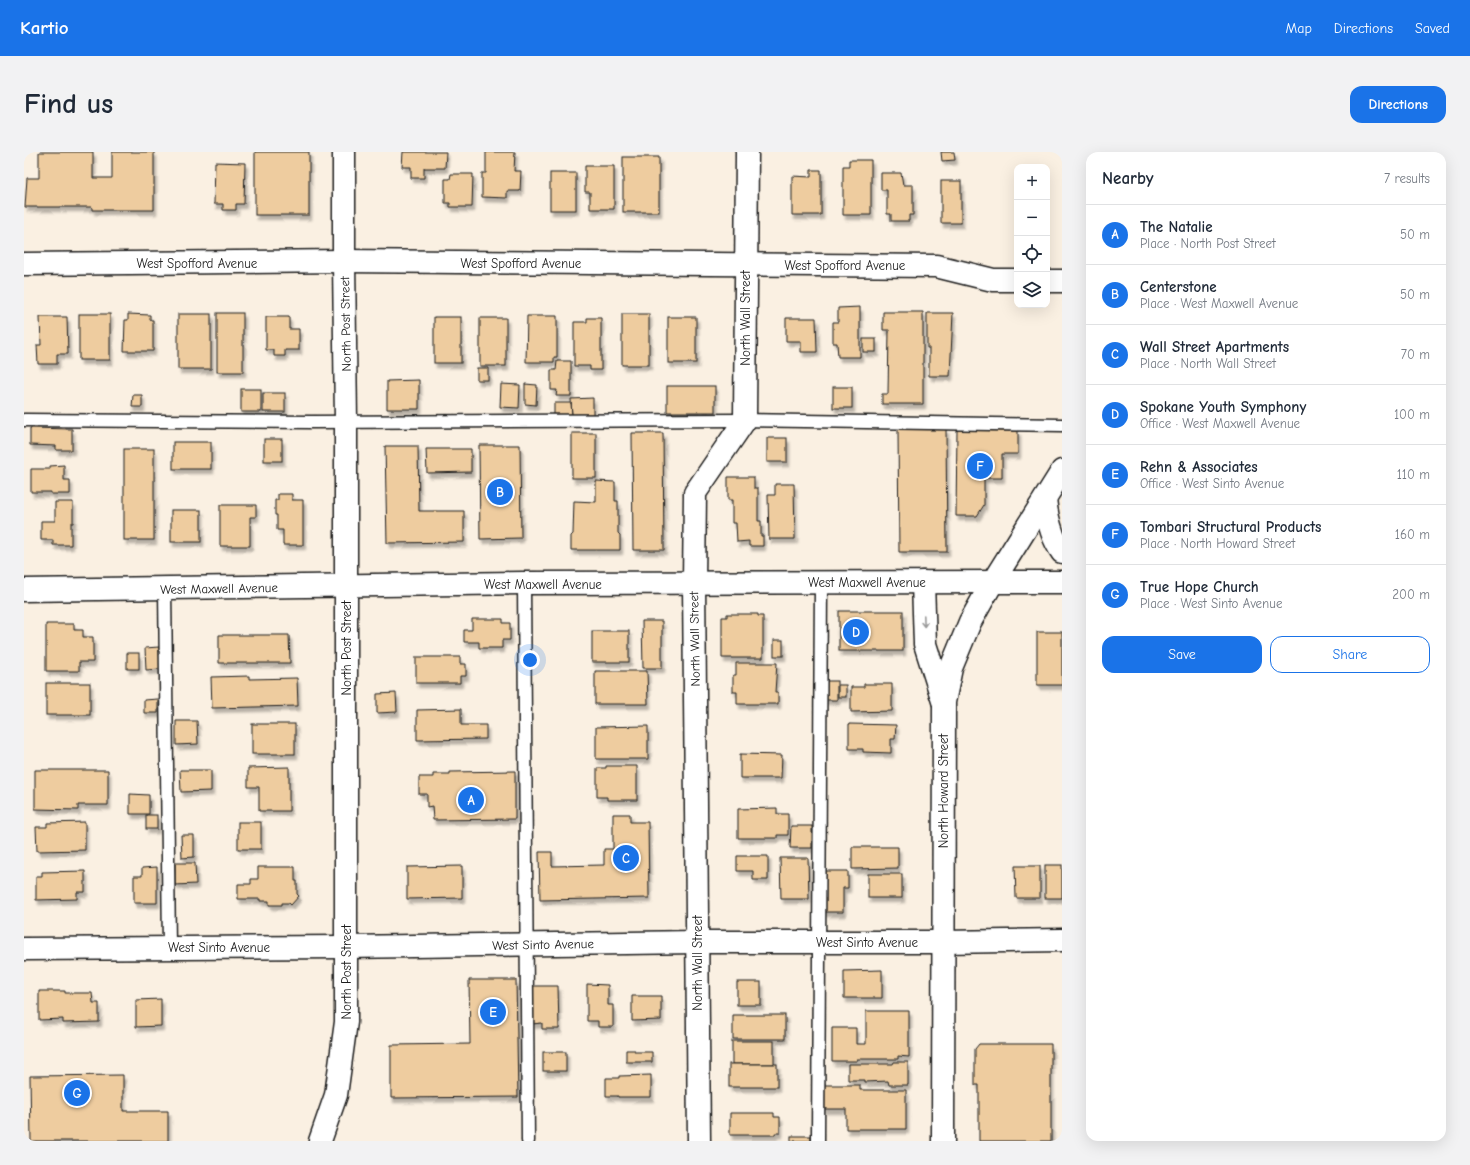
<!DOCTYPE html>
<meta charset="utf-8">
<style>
:root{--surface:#fff;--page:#f2f2f3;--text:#1f2937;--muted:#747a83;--line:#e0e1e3;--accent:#1a73e8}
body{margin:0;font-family:"Comic Neue",sans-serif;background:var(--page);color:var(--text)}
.controls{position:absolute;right:12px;top:12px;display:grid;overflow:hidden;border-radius:8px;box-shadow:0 4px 16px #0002}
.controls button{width:36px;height:36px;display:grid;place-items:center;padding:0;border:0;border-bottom:1px solid var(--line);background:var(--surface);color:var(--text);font:20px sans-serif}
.you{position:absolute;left:506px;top:508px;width:14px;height:14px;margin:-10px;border:3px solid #fff;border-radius:50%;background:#1a73e8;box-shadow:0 0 0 6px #1a73e833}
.badge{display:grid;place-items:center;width:26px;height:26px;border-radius:50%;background:var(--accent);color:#fff;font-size:13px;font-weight:700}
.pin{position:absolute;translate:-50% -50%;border:2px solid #fff;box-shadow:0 1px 4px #0006}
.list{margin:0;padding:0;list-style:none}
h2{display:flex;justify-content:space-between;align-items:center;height:52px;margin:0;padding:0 16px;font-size:17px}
h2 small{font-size:13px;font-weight:400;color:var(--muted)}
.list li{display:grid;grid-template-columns:26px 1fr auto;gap:12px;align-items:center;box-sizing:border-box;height:60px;padding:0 16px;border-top:1px solid var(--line)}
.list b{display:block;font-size:15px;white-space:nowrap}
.list p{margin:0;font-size:13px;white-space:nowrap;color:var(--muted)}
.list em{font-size:13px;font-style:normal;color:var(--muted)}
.actions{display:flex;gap:8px;padding:12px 16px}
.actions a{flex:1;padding:9px 0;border:1px solid var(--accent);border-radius:12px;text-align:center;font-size:14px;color:var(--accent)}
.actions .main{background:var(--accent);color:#fff}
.icon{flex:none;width:22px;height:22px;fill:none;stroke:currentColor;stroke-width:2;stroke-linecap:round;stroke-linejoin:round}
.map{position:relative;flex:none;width:1038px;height:989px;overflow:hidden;border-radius:12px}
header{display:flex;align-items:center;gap:24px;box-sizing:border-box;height:56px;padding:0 20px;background:var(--accent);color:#fff}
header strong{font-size:19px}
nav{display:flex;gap:22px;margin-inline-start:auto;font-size:14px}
.intro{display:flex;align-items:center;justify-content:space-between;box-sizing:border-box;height:96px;padding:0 24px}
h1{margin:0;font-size:28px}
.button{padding:10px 18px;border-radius:12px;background:var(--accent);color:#fff;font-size:14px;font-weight:700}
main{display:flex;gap:24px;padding:0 24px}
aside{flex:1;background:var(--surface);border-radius:12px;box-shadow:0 4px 16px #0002}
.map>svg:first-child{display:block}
</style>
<header>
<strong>Kartio</strong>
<nav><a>Map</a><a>Directions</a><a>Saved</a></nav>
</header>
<div class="intro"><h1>Find us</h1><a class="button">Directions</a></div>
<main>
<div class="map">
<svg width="1038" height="989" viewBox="0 0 1038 989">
<defs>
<filter id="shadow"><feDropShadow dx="2.5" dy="4.5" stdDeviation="1" flood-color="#0004"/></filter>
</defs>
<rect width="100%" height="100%" fill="#faf0e2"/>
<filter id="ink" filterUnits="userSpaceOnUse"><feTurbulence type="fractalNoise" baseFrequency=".025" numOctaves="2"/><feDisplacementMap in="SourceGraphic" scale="8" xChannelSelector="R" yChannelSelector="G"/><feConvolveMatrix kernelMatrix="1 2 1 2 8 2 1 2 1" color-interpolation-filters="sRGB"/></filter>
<g filter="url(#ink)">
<g fill="#eecc9f" stroke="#1c1c1c" filter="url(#shadow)">
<path d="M 15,0 L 69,0 L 69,26 L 88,26 L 88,0 L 130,0 L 130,58 L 68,58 L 68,55 L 1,55 L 3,26 L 15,26 Z"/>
<rect x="231" y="0" width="54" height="63"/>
<path d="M 379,0 L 422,0 L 421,16 L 400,16 L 400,26 L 387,26 L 387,15 L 378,15 Z"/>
<path d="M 462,0 L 491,0 L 490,19 L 497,19 L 496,39 L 483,39 L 483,46 L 458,45 L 458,21 L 462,21 Z"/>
<path d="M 917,0 L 930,0 L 931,8 L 918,9 Z"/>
<rect x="599" y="5" width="36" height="55"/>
<path d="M 825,8 L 847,8 L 847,63 L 819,63 L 819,14 L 825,14 Z"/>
<path d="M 191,10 L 221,11 L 220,52 L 212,52 L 212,58 L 199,58 L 199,52 L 190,52 Z"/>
<path d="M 561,14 L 590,14 L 590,57 L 566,57 L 566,40 L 561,40 Z"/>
<path d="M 787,18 L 797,18 L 797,63 L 768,63 L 768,24 L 787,25 Z"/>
<rect x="526" y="21" width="26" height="37"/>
<path d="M 857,21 L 877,21 L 879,33 L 889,33 L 889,63 L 885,63 L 885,69 L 867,69 L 867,62 L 863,62 L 863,38 L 857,38 Z"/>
<path d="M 427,22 L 449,22 L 448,55 L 426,55 L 426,51 L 421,51 L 421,27 L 426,27 Z"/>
<rect x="917" y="29" width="20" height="42"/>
<path d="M 836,155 L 836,205 L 814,205 L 813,191 L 809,191 L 809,170 L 814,170 L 814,156 Z"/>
<path d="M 859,160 L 899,160 L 899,252 L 858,252 L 858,242 L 864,242 L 865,178 L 859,178 Z"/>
<rect x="193" y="161" width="26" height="59"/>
<path d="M 903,161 L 929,161 L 926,224 L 905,224 L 905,196 L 903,196 Z"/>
<rect x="55" y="162" width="31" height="46"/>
<path d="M 104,162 L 126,163 L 126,168 L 129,168 L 129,199 L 100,199 L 101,168 L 104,168 Z"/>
<rect x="154" y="162" width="33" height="55"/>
<rect x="598" y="162" width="27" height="51"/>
<path d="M 503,164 L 533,164 L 533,205 L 530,205 L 530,210 L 502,210 Z"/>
<path d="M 16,165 L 43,165 L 44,202 L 33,202 L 33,212 L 14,212 L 13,193 L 17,193 Z"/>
<path d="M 242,165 L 265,165 L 265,177 L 275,177 L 275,198 L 261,198 L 261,204 L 250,204 L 250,198 L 242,198 Z"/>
<rect x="410" y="165" width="27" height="46"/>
<rect x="644" y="165" width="28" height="46"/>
<rect x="456" y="166" width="26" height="48"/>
<path d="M 563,166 L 577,166 L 577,218 L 566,218 L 566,214 L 550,214 L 550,170 L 563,170 Z"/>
<path d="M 762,166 L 792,166 L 793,200 L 777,200 L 777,189 L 762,189 Z"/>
<rect x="839" y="187" width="13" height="13"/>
<path d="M 533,209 L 547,209 L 547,244 L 532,244 L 533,238 L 527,238 L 527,218 L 532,218 Z"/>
<rect x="453" y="216" width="11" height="12"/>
<path d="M 395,228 L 395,257 L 363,257 L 363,229 Z"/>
<path d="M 477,232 L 496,233 L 495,256 L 476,255 Z"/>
<path d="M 501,232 L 513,233 L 512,253 L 501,252 Z"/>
<rect x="643" y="234" width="48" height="26"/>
<rect x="809" y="235" width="19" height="21"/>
<rect x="217" y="237" width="20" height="23"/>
<rect x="239" y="241" width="22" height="19"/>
<path d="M 109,243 L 118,243 L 118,255 L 108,255 Z"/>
<path d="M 569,246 L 569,264 L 548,264 L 547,247 Z"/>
<path d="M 530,251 L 547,251 L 548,264 L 530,264 Z"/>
<path d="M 6,276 L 48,277 L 48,298 L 32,298 L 32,294 L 6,293 Z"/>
<path d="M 874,277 L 922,277 L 923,400 L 875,400 Z"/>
<path d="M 933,278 L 994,279 L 994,302 L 978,302 L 978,326 L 960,326 L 960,353 L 953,364 L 932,364 Z"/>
<rect x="548" y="281" width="24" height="45"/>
<path d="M 608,281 L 639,281 L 640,398 L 609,398 Z"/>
<rect x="743" y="286" width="20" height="24"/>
<rect x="240" y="287" width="18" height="22"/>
<rect x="149" y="290" width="38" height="27"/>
<path d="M 455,293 L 496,293 L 497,386 L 456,387 Z"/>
<path d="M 361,294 L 394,294 L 395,359 L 440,359 L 440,390 L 363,391 Z"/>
<rect x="100" y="297" width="30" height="91"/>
<path d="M 402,297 L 447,297 L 447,320 L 403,321 Z"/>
<path d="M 40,313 L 40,328 L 46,328 L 46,342 L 27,342 L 27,340 L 7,340 L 7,317 L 26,317 L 26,314 Z"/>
<path d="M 704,325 L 730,325 L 730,336 L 734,336 L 734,369 L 737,369 L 737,384 L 739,384 L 739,394 L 725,394 L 725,389 L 713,390 L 712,371 L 708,371 L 708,348 L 704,348 Z"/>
<path d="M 572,329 L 591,330 L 591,349 L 594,349 L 594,381 L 596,383 L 596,398 L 547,398 L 547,384 L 549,382 L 550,349 L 572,350 Z"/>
<path d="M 751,332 L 770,332 L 771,387 L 745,387 L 744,343 L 751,343 Z"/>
<path d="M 254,342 L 268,342 L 268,348 L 279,348 L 279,393 L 259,393 L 259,378 L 253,378 L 253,363 L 251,363 L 251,348 L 254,348 Z"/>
<path d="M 31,350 L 49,350 L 49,371 L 47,371 L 47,393 L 29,393 L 29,388 L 17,388 L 17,369 L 31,369 Z"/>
<path d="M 196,353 L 232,353 L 232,365 L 226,365 L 226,394 L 196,394 Z"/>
<rect x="147" y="358" width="30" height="32"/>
<rect x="815" y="459" width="64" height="40"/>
<path d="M 703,462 L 734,462 L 734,464 L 739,464 L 739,506 L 698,506 L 698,465 L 703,465 Z"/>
<path d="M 448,467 L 479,467 L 479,471 L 486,471 L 486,488 L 478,488 L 478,496 L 455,496 L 455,490 L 440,490 L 440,478 L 448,478 Z"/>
<path d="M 618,469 L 638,469 L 638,516 L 619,516 Z"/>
<path d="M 22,472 L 50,472 L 50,478 L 59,478 L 59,485 L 69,485 L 69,510 L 55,510 L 55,519 L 22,519 Z"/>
<rect x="568" y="479" width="37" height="31"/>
<rect x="1013" y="480" width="25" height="53"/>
<path d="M 195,483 L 265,483 L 266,511 L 195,511 Z"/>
<rect x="750" y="488" width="9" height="16"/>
<path d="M 135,495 L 136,517 L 122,518 L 121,496 Z"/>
<rect x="103" y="501" width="12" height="16"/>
<path d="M 392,505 L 436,505 L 436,512 L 442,512 L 442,524 L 436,524 L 436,531 L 392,531 Z"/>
<path d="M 712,511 L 753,511 L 751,540 L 754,540 L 754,552 L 713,552 L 713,540 L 709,540 L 709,523 L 712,523 Z"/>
<path d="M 571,519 L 623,519 L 624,552 L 571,552 Z"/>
<path d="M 225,524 L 225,527 L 273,526 L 274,554 L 188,556 L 187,525 Z"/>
<rect x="800" y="529" width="13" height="19"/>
<rect x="22" y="531" width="44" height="32"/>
<path d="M 840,532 L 868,532 L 868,559 L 827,560 L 827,535 L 840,535 Z"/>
<rect x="814" y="533" width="8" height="12"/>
<path d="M 372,541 L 373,560 L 353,561 L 353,542 Z"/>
<path d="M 134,547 L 134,561 L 120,561 L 120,548 Z"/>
<path d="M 437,557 L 437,573 L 462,573 L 462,587 L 393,588 L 393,558 Z"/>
<path d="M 152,569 L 173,569 L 174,592 L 152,593 Z"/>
<rect x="228" y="572" width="43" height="30"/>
<path d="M 825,572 L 872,573 L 871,587 L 867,587 L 867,601 L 839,600 L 839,597 L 825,597 Z"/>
<path d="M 624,574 L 624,607 L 572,607 L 572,575 Z"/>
<path d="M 716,602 L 758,603 L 757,626 L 716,626 Z"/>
<path d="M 582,614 L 613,614 L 613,648 L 583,648 L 583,645 L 573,645 L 573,616 L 582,616 Z"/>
<path d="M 265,615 L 265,659 L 235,659 L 235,635 L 224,635 L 224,616 Z"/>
<path d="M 11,618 L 84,618 L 84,653 L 54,653 L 54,658 L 11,657 Z"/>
<path d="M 156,618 L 187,618 L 187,639 L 157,640 Z"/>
<path d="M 491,619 L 491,667 L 409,668 L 408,654 L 403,655 L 403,642 L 395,642 L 395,625 L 409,625 L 409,622 L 426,622 L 426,620 Z"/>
<path d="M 106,642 L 125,643 L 125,662 L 106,662 Z"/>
<path d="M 753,656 L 753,662 L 764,662 L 764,683 L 753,683 L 753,686 L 714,686 L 714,657 Z"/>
<path d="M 589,662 L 606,662 L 606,670 L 624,670 L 625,746 L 516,748 L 515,700 L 528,700 L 528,714 L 580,713 L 580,697 L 589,697 Z"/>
<rect x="122" y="663" width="11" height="14"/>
<path d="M 61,670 L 61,698 L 13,699 L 12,675 L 23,675 L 23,671 Z"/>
<rect x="214" y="670" width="23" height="27"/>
<path d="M 767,674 L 788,674 L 788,696 L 766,696 Z"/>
<path d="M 157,683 L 170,683 L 170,705 L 158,706 Z"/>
<path d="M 828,695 L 874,695 L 874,716 L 828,717 Z"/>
<path d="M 713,704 L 744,704 L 744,728 L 729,728 L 729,719 L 713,719 Z"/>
<path d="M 756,706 L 784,706 L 785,747 L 757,747 Z"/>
<path d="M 151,711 L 171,711 L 172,732 L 151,733 Z"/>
<rect x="1021" y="713" width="17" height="33"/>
<path d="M 438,714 L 438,746 L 383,747 L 383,715 Z"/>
<path d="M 991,714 L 1016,714 L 1016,746 L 992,746 Z"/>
<path d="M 133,715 L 133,751 L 110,751 L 110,724 L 118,724 L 118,716 Z"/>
<path d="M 234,715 L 271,715 L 271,729 L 273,729 L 273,742 L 275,744 L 267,753 L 265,751 L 258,751 L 258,753 L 245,753 L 245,749 L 236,749 L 236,747 L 214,747 L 214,732 L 227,732 L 227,727 L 234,727 Z"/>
<path d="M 61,719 L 61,740 L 53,740 L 53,747 L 12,748 L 12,724 L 18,724 L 18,720 Z"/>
<path d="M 798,719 L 824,719 L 824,736 L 819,736 L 819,760 L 798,760 Z"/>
<rect x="844" y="722" width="34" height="24"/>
<path d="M 858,818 L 858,846 L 820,846 L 820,819 Z"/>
<path d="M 445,828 L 492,828 L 494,945 L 367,946 L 367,893 L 446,892 Z"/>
<rect x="713" y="830" width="24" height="23"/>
<path d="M 563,832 L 584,833 L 584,853 L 589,853 L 589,875 L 574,875 L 574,869 L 563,869 Z"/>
<path d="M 507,834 L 534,834 L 535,877 L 518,877 L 518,871 L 508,872 Z"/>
<path d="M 15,839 L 41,839 L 41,841 L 68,841 L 69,851 L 75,851 L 75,870 L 39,871 L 39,867 L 15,868 Z"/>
<path d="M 608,844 L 637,844 L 637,868 L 608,869 Z"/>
<path d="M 137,847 L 137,874 L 112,875 L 112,848 Z"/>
<path d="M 842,859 L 885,859 L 885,905 L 874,904 L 874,907 L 833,907 L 833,909 L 808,909 L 808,876 L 832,876 L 832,892 L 842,892 Z"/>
<rect x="709" y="863" width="52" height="24"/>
<rect x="708" y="889" width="42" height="23"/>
<path d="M 955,892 L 1027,892 L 1027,989 L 955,989 L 955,933 L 951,933 L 951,897 Z"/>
<path d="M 602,898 L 611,898 L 611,900 L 628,900 L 628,910 L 602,910 Z"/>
<rect x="519" y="900" width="23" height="19"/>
<path d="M 870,910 L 884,910 L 884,933 L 865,933 L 864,929 L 841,930 L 841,928 L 824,928 L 824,912 L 869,912 Z"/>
<rect x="705" y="912" width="48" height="23"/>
<path d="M 99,923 L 99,959 L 144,959 L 144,989 L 7,989 L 6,924 Z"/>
<path d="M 627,923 L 627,945 L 594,945 L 594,944 L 582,944 L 582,926 L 595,926 L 595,924 Z"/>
<path d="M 799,933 L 836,933 L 836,938 L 882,938 L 882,977 L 822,977 L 822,957 L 799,957 Z"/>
<path d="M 706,961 L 750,961 L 750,965 L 756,965 L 756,981 L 751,981 L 751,983 L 706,983 Z"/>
<rect x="767" y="984" width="20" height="5"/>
</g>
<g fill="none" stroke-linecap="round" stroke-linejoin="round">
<defs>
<g id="service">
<path d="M 0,268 L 287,270 L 721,268 L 1038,273"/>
<path d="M 500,431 L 504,989"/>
<path d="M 141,436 L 145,796"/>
<path d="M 794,989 L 797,430"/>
</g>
<g id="minor">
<path d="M 0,112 L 320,109 L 912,114 L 969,128 L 993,128"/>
<path d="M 1023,129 L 1038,129"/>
<path d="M 0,797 L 322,795 L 673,790 L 919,790 L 1038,788"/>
<path d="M 675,989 L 670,431 L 671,341 L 721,268 L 723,0"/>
</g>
<g id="tertiary">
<path d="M 1021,347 C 1023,365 1027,385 1038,400"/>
<path d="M 899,430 L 901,492 L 919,549"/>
<path d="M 0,438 L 500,431 L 1038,430"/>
<path d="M 296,989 L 312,943 L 322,870 L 322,270 L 320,109 L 320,0"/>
<path d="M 919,989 L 920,550 L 927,516 L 946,470 L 968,431 L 1038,319"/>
</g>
</defs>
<use href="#service" stroke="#1c1c1c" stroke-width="15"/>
<use href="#minor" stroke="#1c1c1c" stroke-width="25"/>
<use href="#tertiary" stroke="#1c1c1c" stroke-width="25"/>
<use href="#service" stroke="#fff" stroke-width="12"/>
<use href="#minor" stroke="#fff" stroke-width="22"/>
<use href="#tertiary" stroke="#fff" stroke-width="22"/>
</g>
<defs><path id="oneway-shaft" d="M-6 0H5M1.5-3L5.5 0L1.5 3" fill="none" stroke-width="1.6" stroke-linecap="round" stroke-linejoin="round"/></defs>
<use stroke="#999" href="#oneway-shaft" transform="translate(900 469) rotate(88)"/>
</g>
<g text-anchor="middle" stroke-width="3.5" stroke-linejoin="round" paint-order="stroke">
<g font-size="13" fill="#1c1c1c" stroke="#fff">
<text x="173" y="116">West Spofford Avenue</text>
<text x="497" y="116">West Spofford Avenue</text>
<text x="821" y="118">West Spofford Avenue</text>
<text transform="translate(721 166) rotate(-90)" y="5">North Wall Street</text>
<text transform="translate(321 172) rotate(-91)" y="5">North Post Street</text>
<text x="843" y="435">West Maxwell Avenue</text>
<text x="519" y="437">West Maxwell Avenue</text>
<text transform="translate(195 436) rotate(-1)" y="5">West Maxwell Avenue</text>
<text transform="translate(670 487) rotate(-91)" y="5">North Wall Street</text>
<text transform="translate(322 496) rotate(-90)" y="5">North Post Street</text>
<text transform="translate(919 639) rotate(-90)" y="5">North Howard Street</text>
<text x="843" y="795">West Sinto Avenue</text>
<text transform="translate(519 792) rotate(-1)" y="5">West Sinto Avenue</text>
<text x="195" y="800">West Sinto Avenue</text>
<text transform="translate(673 811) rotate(-90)" y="5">North Wall Street</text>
<text transform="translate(322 820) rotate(-90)" y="5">North Post Street</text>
</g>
</g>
</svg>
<div class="controls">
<button>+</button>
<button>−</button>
<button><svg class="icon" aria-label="locate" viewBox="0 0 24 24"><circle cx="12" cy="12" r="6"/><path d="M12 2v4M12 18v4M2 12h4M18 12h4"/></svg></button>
<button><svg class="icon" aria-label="layers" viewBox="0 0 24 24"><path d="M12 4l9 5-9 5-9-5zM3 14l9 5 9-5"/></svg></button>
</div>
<div class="you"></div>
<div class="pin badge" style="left:447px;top:648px">A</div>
<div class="pin badge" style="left:476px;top:340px">B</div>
<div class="pin badge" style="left:602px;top:706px">C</div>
<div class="pin badge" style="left:832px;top:480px">D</div>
<div class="pin badge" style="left:469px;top:860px">E</div>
<div class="pin badge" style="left:956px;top:314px">F</div>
<div class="pin badge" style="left:53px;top:941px">G</div>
</div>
<aside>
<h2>Nearby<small>7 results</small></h2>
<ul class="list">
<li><span class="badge">A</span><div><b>The Natalie</b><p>Place · North Post Street</p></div><em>50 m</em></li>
<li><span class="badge">B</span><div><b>Centerstone</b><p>Place · West Maxwell Avenue</p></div><em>50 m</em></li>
<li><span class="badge">C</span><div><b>Wall Street Apartments</b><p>Place · North Wall Street</p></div><em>70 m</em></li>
<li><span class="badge">D</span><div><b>Spokane Youth Symphony</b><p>Office · West Maxwell Avenue</p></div><em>100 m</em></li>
<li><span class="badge">E</span><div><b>Rehn &amp; Associates</b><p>Office · West Sinto Avenue</p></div><em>110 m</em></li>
<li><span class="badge">F</span><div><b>Tombari Structural Products</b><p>Place · North Howard Street</p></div><em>160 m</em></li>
<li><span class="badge">G</span><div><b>True Hope Church</b><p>Place · West Sinto Avenue</p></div><em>200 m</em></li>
</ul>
<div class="actions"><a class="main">Save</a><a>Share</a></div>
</aside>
</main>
